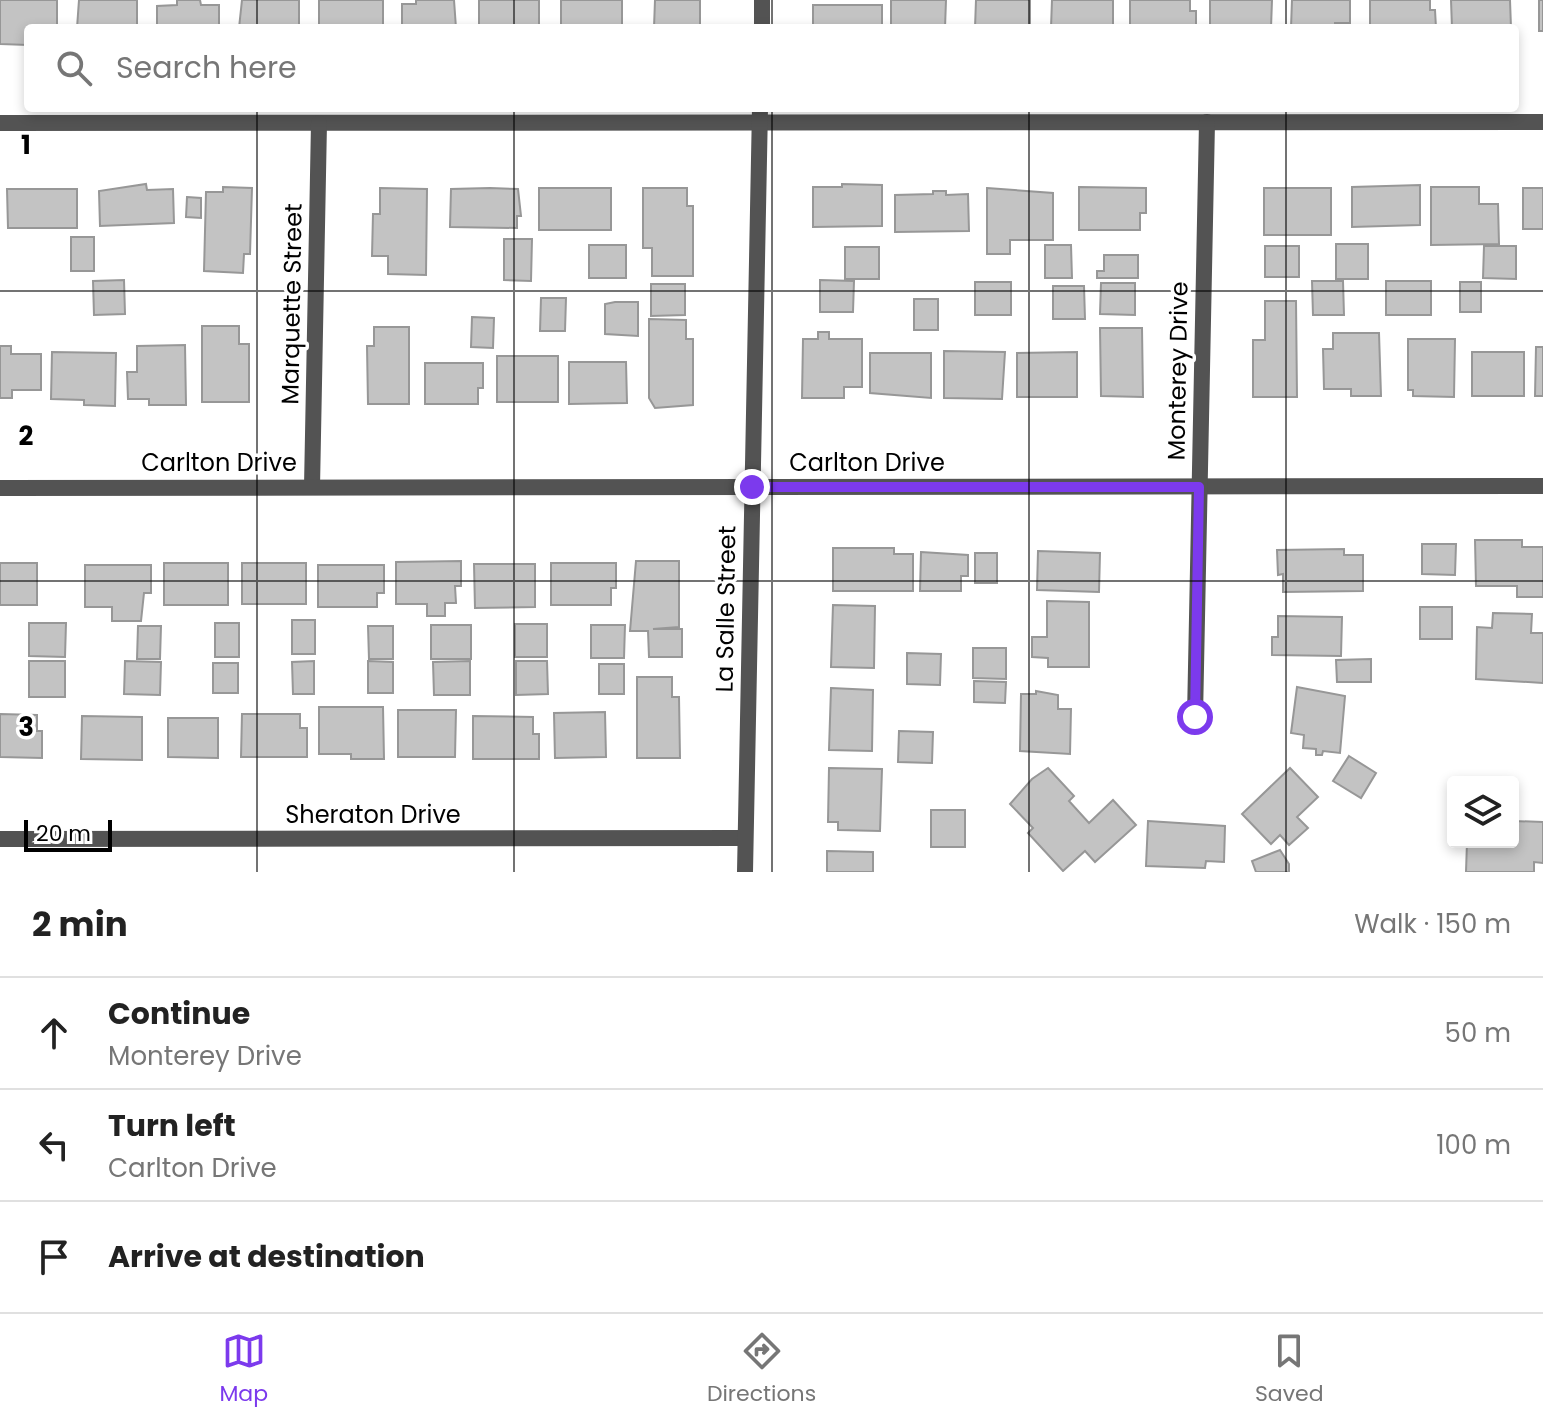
<!DOCTYPE html>
<meta charset="utf-8">
<style>
:root{--surface:#fff;--page:#f6f6f6;--text:#222;--muted:#767676;--line:#e0e0e0;--accent:#7c3aed}
body{margin:0;font-family:Poppins,sans-serif;background:var(--page);color:var(--text)}
.controls{position:absolute;right:24px;bottom:24px;display:grid;overflow:hidden;border-radius:8px;box-shadow:0 4px 12px #0003}
.controls button{width:72px;height:72px;display:grid;place-items:center;padding:0;border:0;border-bottom:2px solid var(--line);background:var(--surface);color:var(--text);font:40px sans-serif}
.scale{position:absolute;left:24px;bottom:20px;width:88px;box-sizing:border-box;padding-left:8px;border:4px solid #000;border-top:0;font-size:22px;line-height:28px;white-space:nowrap;color:#000;-webkit-text-stroke:6px #fff;paint-order:stroke}
.stop{position:absolute;width:24px;height:24px;margin:-18px;border:6px solid #7c3aed;border-radius:50%;background:#fff}
.stop.end{background:#7c3aed;border-color:#fff;box-shadow:0 2px 8px #0008}
.list{margin:0;padding:0;list-style:none}
h2{display:flex;justify-content:space-between;align-items:center;height:104px;margin:0;padding:0 32px;font-size:34px}
h2 small{font-size:26px;font-weight:400;color:var(--muted)}
.list li{display:grid;grid-template-columns:52px 1fr auto;gap:24px;align-items:center;box-sizing:border-box;height:112px;padding:0 32px;border-top:2px solid var(--line)}
.list b{display:block;font-size:30px;white-space:nowrap}
.list p{margin:0;font-size:26px;white-space:nowrap;color:var(--muted)}
.list em{font-size:26px;font-style:normal;color:var(--muted)}
.icon{flex:none;width:44px;height:44px;fill:none;stroke:currentColor;stroke-width:2;stroke-linecap:round;stroke-linejoin:round}
.map{position:relative;flex:none;width:1543px;height:872px;overflow:hidden}
.search{position:absolute;background:var(--surface);box-shadow:0 4px 12px #0003;left:24px;right:24px;top:24px;height:88px;display:flex;align-items:center;gap:20px;box-sizing:border-box;padding:0 28px;border-radius:8px;color:var(--muted);font-size:30px}
.sheet{height:440px;background:var(--surface)}
nav{display:flex;justify-content:space-around;align-items:center;box-sizing:border-box;height:112px;border-top:2px solid var(--line);background:var(--surface);font-size:22px;color:var(--muted)}
nav a{display:grid;justify-items:center;gap:4px}
nav .on{color:var(--accent)}
.map>svg:first-child{display:block}
</style>
<div class="map">
<svg width="1543" height="872" viewBox="0 0 1543 872">
<rect width="100%" height="100%" fill="#fff"/>
<g fill="#c3c3c3" stroke="#979797" stroke-width="2">
<path d="M 0,0 L 57,0 L 57,28 L 28,28 L 28,45 L 0,44 Z"/>
<path d="M 79,0 L 137,0 L 137,28 L 77,28 Z"/>
<path d="M 177,0 L 200,0 L 201,5 L 219,5 L 219,28 L 157,28 L 157,6 L 177,5 Z"/>
<path d="M 242,0 L 299,0 L 299,28 L 239,28 Z"/>
<rect x="319" y="0" width="64" height="28"/>
<path d="M 416,0 L 454,0 L 456,28 L 402,28 L 402,4 L 416,4 Z"/>
<rect x="479" y="0" width="60" height="28"/>
<rect x="561" y="0" width="61" height="28"/>
<path d="M 655,0 L 700,0 L 700,28 L 654,28 Z"/>
<path d="M 891,0 L 946,0 L 945,28 L 891,28 Z"/>
<path d="M 976,0 L 1030,0 L 1030,28 L 975,28 Z"/>
<path d="M 1052,0 L 1113,0 L 1113,28 L 1051,28 Z"/>
<path d="M 1130,0 L 1190,0 L 1190,11 L 1196,11 L 1196,28 L 1130,28 Z"/>
<path d="M 1210,0 L 1272,0 L 1271,28 L 1210,28 Z"/>
<path d="M 1292,0 L 1350,0 L 1350,23 L 1335,23 L 1335,28 L 1291,28 Z"/>
<path d="M 1370,0 L 1430,0 L 1430,10 L 1435,10 L 1436,28 L 1370,28 Z"/>
<path d="M 1451,0 L 1510,0 L 1511,28 L 1452,28 Z"/>
<path d="M 1543,0 L 1543,31 L 1539,31 L 1539,0 Z"/>
<rect x="813" y="5" width="69" height="23"/>
<path d="M 146,184 L 147,190 L 173,189 L 174,223 L 100,226 L 99,191 Z"/>
<path d="M 842,184 L 882,185 L 882,226 L 813,227 L 813,187 L 842,187 Z"/>
<path d="M 1420,185 L 1420,225 L 1352,227 L 1352,187 Z"/>
<path d="M 223,187 L 252,188 L 250,254 L 244,254 L 243,273 L 204,271 L 206,192 L 223,192 Z"/>
<path d="M 1079,187 L 1146,188 L 1146,213 L 1140,213 L 1140,230 L 1079,230 Z"/>
<path d="M 1431,187 L 1479,187 L 1479,204 L 1498,204 L 1499,244 L 1431,245 Z"/>
<path d="M 380,188 L 427,189 L 426,275 L 388,274 L 388,256 L 372,256 L 373,214 L 380,214 Z"/>
<path d="M 490,188 L 518,189 L 521,216 L 517,216 L 517,228 L 450,227 L 451,189 Z"/>
<rect x="539" y="188" width="72" height="42"/>
<path d="M 643,188 L 687,188 L 687,206 L 693,206 L 693,276 L 652,276 L 652,248 L 643,248 Z"/>
<path d="M 987,188 L 1053,193 L 1053,240 L 1010,240 L 1010,254 L 987,254 Z"/>
<rect x="1264" y="188" width="67" height="47"/>
<rect x="1523" y="188" width="20" height="41"/>
<path d="M 7,189 L 77,189 L 77,228 L 8,228 Z"/>
<path d="M 933,191 L 946,191 L 946,195 L 968,194 L 969,231 L 895,232 L 895,195 L 933,194 Z"/>
<path d="M 187,197 L 201,198 L 201,218 L 186,217 Z"/>
<rect x="71" y="237" width="23" height="34"/>
<path d="M 504,239 L 532,239 L 531,281 L 504,280 Z"/>
<rect x="1336" y="244" width="32" height="35"/>
<rect x="589" y="245" width="37" height="33"/>
<path d="M 1045,245 L 1071,245 L 1072,278 L 1045,278 Z"/>
<rect x="1265" y="246" width="34" height="31"/>
<path d="M 1484,246 L 1516,246 L 1516,279 L 1483,278 Z"/>
<rect x="845" y="247" width="34" height="32"/>
<path d="M 1104,255 L 1138,255 L 1138,278 L 1097,278 L 1097,271 L 1104,271 Z"/>
<path d="M 124,280 L 125,314 L 94,315 L 93,281 Z"/>
<path d="M 820,280 L 854,281 L 853,312 L 820,312 Z"/>
<path d="M 1312,281 L 1343,281 L 1344,315 L 1313,315 Z"/>
<rect x="1386" y="281" width="45" height="34"/>
<rect x="975" y="282" width="36" height="33"/>
<rect x="1460" y="282" width="21" height="30"/>
<path d="M 1101,283 L 1135,283 L 1135,315 L 1100,314 Z"/>
<path d="M 651,284 L 685,284 L 685,315 L 651,316 Z"/>
<path d="M 1053,286 L 1084,286 L 1085,319 L 1053,319 Z"/>
<path d="M 541,298 L 566,298 L 565,331 L 540,331 Z"/>
<rect x="914" y="299" width="24" height="31"/>
<path d="M 1265,301 L 1296,301 L 1297,397 L 1253,397 L 1253,340 L 1265,340 Z"/>
<path d="M 615,302 L 638,302 L 638,336 L 605,334 L 605,304 Z"/>
<path d="M 472,317 L 494,318 L 493,348 L 471,347 Z"/>
<path d="M 649,319 L 686,320 L 686,339 L 693,339 L 693,405 L 655,408 L 649,398 Z"/>
<path d="M 202,326 L 239,326 L 239,344 L 249,344 L 249,402 L 202,402 Z"/>
<path d="M 374,327 L 409,327 L 409,404 L 368,404 L 367,346 L 374,346 Z"/>
<path d="M 1100,328 L 1142,328 L 1143,397 L 1101,396 Z"/>
<path d="M 818,332 L 829,332 L 829,339 L 862,339 L 862,387 L 844,387 L 844,398 L 802,398 L 803,339 L 818,339 Z"/>
<path d="M 1333,333 L 1379,333 L 1381,396 L 1351,396 L 1351,389 L 1324,389 L 1323,349 L 1333,349 Z"/>
<path d="M 1408,339 L 1455,339 L 1454,397 L 1413,396 L 1413,390 L 1408,390 Z"/>
<path d="M 185,345 L 186,405 L 149,405 L 149,399 L 128,399 L 127,372 L 137,372 L 137,346 Z"/>
<path d="M 0,346 L 11,346 L 11,354 L 41,354 L 41,390 L 12,390 L 12,398 L 0,398 Z"/>
<path d="M 1536,347 L 1543,347 L 1543,396 L 1535,396 Z"/>
<path d="M 944,351 L 1005,352 L 1002,399 L 944,398 Z"/>
<path d="M 52,352 L 116,353 L 115,406 L 84,405 L 84,400 L 51,399 Z"/>
<path d="M 1077,352 L 1077,397 L 1017,397 L 1017,353 Z"/>
<rect x="1472" y="352" width="52" height="44"/>
<path d="M 870,353 L 931,353 L 931,398 L 870,393 Z"/>
<rect x="497" y="356" width="61" height="46"/>
<path d="M 569,362 L 626,362 L 627,403 L 569,404 Z"/>
<path d="M 425,363 L 483,363 L 483,388 L 478,388 L 478,404 L 425,404 Z"/>
<path d="M 1475,540 L 1522,540 L 1522,547 L 1543,547 L 1543,597 L 1517,597 L 1517,586 L 1476,586 Z"/>
<path d="M 1422,544 L 1456,544 L 1455,575 L 1422,574 Z"/>
<path d="M 833,548 L 894,548 L 894,554 L 913,554 L 913,591 L 833,591 Z"/>
<path d="M 1344,549 L 1344,555 L 1363,555 L 1363,591 L 1283,592 L 1283,574 L 1278,575 L 1277,550 Z"/>
<path d="M 1038,551 L 1100,553 L 1099,592 L 1037,590 Z"/>
<path d="M 921,552 L 968,555 L 968,576 L 961,576 L 961,591 L 920,591 Z"/>
<rect x="975" y="553" width="22" height="30"/>
<path d="M 461,561 L 461,586 L 455,586 L 456,603 L 445,603 L 445,616 L 427,616 L 427,604 L 396,604 L 396,562 Z"/>
<path d="M 636,561 L 679,561 L 679,627 L 653,629 L 682,629 L 682,657 L 649,657 L 648,631 L 630,631 Z"/>
<rect x="0" y="563" width="37" height="42"/>
<rect x="164" y="563" width="64" height="42"/>
<rect x="242" y="563" width="64" height="41"/>
<path d="M 551,563 L 616,563 L 616,588 L 611,588 L 611,605 L 551,605 Z"/>
<path d="M 474,564 L 535,564 L 535,607 L 475,608 Z"/>
<path d="M 85,565 L 151,565 L 151,593 L 144,593 L 141,621 L 112,621 L 112,607 L 85,607 Z"/>
<path d="M 318,565 L 384,565 L 384,593 L 377,593 L 377,607 L 318,607 Z"/>
<path d="M 1047,601 L 1089,602 L 1089,667 L 1048,667 L 1048,658 L 1032,657 L 1032,637 L 1047,637 Z"/>
<path d="M 833,605 L 875,606 L 874,668 L 831,667 Z"/>
<rect x="1420" y="607" width="32" height="32"/>
<path d="M 1493,613 L 1532,614 L 1531,633 L 1543,633 L 1543,683 L 1476,679 L 1477,627 L 1492,628 Z"/>
<path d="M 1278,616 L 1342,617 L 1341,656 L 1272,655 L 1272,637 L 1278,637 Z"/>
<rect x="292" y="620" width="23" height="34"/>
<path d="M 29,623 L 66,623 L 65,657 L 29,656 Z"/>
<rect x="215" y="623" width="24" height="34"/>
<rect x="515" y="624" width="32" height="33"/>
<rect x="431" y="625" width="40" height="34"/>
<path d="M 591,625 L 625,625 L 624,658 L 591,658 Z"/>
<path d="M 138,626 L 161,626 L 160,659 L 137,659 Z"/>
<path d="M 368,626 L 393,626 L 393,659 L 369,659 Z"/>
<path d="M 973,648 L 1006,648 L 1006,679 L 973,678 Z"/>
<path d="M 907,653 L 941,654 L 940,685 L 907,684 Z"/>
<path d="M 1371,659 L 1371,682 L 1337,682 L 1336,660 Z"/>
<rect x="29" y="661" width="36" height="36"/>
<path d="M 125,661 L 161,662 L 160,695 L 124,694 Z"/>
<path d="M 314,661 L 314,694 L 293,694 L 292,662 Z"/>
<path d="M 368,661 L 393,662 L 393,693 L 368,693 Z"/>
<path d="M 470,661 L 470,695 L 434,695 L 433,662 Z"/>
<path d="M 516,661 L 547,661 L 548,694 L 516,695 Z"/>
<rect x="213" y="663" width="25" height="30"/>
<rect x="599" y="664" width="25" height="30"/>
<path d="M 637,677 L 672,677 L 672,697 L 679,697 L 680,758 L 637,758 Z"/>
<path d="M 974,681 L 1006,682 L 1005,703 L 974,702 Z"/>
<path d="M 1297,687 L 1345,696 L 1340,753 L 1323,751 L 1322,755 L 1316,755 L 1316,749 L 1303,748 L 1304,735 L 1291,733 Z"/>
<path d="M 831,688 L 873,690 L 872,751 L 829,750 Z"/>
<path d="M 1036,691 L 1058,695 L 1058,709 L 1071,709 L 1070,754 L 1020,751 L 1021,694 L 1036,694 Z"/>
<path d="M 319,707 L 383,707 L 384,759 L 351,759 L 351,754 L 319,754 Z"/>
<path d="M 398,710 L 456,710 L 455,757 L 398,757 Z"/>
<path d="M 605,712 L 606,757 L 555,758 L 554,713 Z"/>
<path d="M 0,714 L 37,715 L 37,731 L 42,731 L 42,758 L 0,757 Z"/>
<path d="M 242,714 L 300,714 L 300,728 L 307,728 L 307,757 L 241,757 Z"/>
<path d="M 82,716 L 142,717 L 142,760 L 81,759 Z"/>
<path d="M 473,716 L 533,717 L 533,734 L 539,734 L 539,759 L 473,759 Z"/>
<path d="M 168,718 L 218,718 L 218,758 L 168,757 Z"/>
<path d="M 899,731 L 933,732 L 932,763 L 898,762 Z"/>
<path d="M 1349,756 L 1376,773 L 1361,798 L 1333,781 Z"/>
<path d="M 829,768 L 882,769 L 880,831 L 838,830 L 838,822 L 828,822 Z"/>
<path d="M 1048,768 L 1074,796 L 1069,801 L 1089,823 L 1113,800 L 1136,825 L 1095,862 L 1085,851 L 1063,871 L 1028,833 L 1033,828 L 1010,804 L 1032,779 Z"/>
<path d="M 1290,768 L 1318,797 L 1297,817 L 1308,828 L 1289,845 L 1280,835 L 1271,844 L 1242,814 Z"/>
<rect x="931" y="810" width="34" height="37"/>
<path d="M 1148,821 L 1225,826 L 1224,862 L 1206,861 L 1205,868 L 1146,866 Z"/>
<path d="M 1513,821 L 1543,822 L 1543,863 L 1534,862 L 1534,872 L 1466,872 L 1467,842 L 1513,842 Z"/>
<path d="M 1280,850 L 1289,864 L 1289,872 L 1256,872 L 1252,861 Z"/>
<path d="M 827,851 L 873,852 L 873,872 L 827,872 Z"/>
</g>
<g fill="none" stroke-linecap="round" stroke-linejoin="round">
<g stroke="#535353" stroke-width="16">
<path d="M 762,28 L 762,0"/>
<path d="M 0,123 L 1543,122"/>
<path d="M 312,487 L 319,123"/>
<path d="M 0,488 L 1543,486"/>
<path d="M 1195,717 L 1207,122"/>
<path d="M 0,839 L 745,838"/>
<path d="M 745,872 L 760,108"/>
</g>
</g>
<g fill="none" stroke-linecap="round" stroke-linejoin="round">
<path stroke="#7c3aed" stroke-width="10" d="M 752,487 L 1199,487 L 1195,717"/>
</g>
<path fill="none" stroke="#000" stroke-width="2" stroke-opacity="0.55" d="M 257,0 L 257,28M 514,0 L 514,28M 772,0 L 772,28M 1029,0 L 1029,28M 1286,0 L 1286,28M 257,108 L 257,872M 514,108 L 514,872M 772,108 L 772,872M 1029,108 L 1029,872M 1286,108 L 1286,872M 0,291 L 1543,291M 0,581 L 1543,581"/>
<g text-anchor="middle" stroke-width="7" stroke-linejoin="round" paint-order="stroke">
<g font-size="24" fill="#000" stroke="#fff">
<text transform="translate(292 304) rotate(-89)" y="8">Marquette Street</text>
<text transform="translate(1178 371) rotate(-89)" y="8">Monterey Drive</text>
<text x="219" y="471">Carlton Drive</text>
<text x="867" y="471">Carlton Drive</text>
<text transform="translate(726 609) rotate(-89)" y="8">La Salle Street</text>
<text x="373" y="823">Sheraton Drive</text>
</g>
</g>
<g font-size="26" text-anchor="middle" font-weight="bold" fill="#000" stroke="#fff" stroke-width="7" stroke-linejoin="round" paint-order="stroke">
<text x="26" y="154">1</text>
<text x="26" y="445">2</text>
<text x="26" y="736">3</text>
</g>
</svg>
<div class="controls">
<button><svg class="icon" aria-label="layers" viewBox="0 0 24 24"><path d="M12 4l9 5-9 5-9-5zM3 14l9 5 9-5"/></svg></button>
</div>
<div class="scale">20 m</div>
<div class="stop" style="left:1195px;top:717px"></div>
<div class="stop end" style="left:752px;top:487px"></div>
<div class="search"><svg class="icon" aria-label="search" viewBox="0 0 24 24"><circle cx="10" cy="10" r="6"/><path d="M15 15l6 6"/></svg>Search here</div>
</div>
<section class="sheet">
<h2>2 min<small>Walk · 150 m</small></h2>
<ul class="list">
<li><svg class="icon" aria-label="ahead" viewBox="0 0 24 24"><path d="M12 20V5M6 11l6-6 6 6"/></svg><div><b>Continue</b><p>Monterey Drive</p></div><em>50 m</em></li>
<li><svg class="icon" aria-label="left" viewBox="0 0 24 24"><path d="M17 20v-9H6M10 6l-5 5 5 5"/></svg><div><b>Turn left</b><p>Carlton Drive</p></div><em>100 m</em></li>
<li><svg class="icon" aria-label="arrive" viewBox="0 0 24 24"><path d="M6 21V4h12l-3 4 3 4H6"/></svg><div><b>Arrive at destination</b></div></li>
</ul>
</section>
<nav>
<a class="on"><svg class="icon" aria-label="map" viewBox="0 0 24 24"><path d="M3 6l6-2 6 2 6-2v14l-6 2-6-2-6 2zM9 4v14M15 6v14"/></svg>Map</a>
<a><svg class="icon" aria-label="directions" viewBox="0 0 24 24"><path d="M12 3l9 9-9 9-9-9zM9 14v-3h6M13 9l2 2-2 2"/></svg>Directions</a>
<a><svg class="icon" aria-label="saved" viewBox="0 0 24 24"><path d="M7 4h10v16l-5-4-5 4z"/></svg>Saved</a>
</nav>
